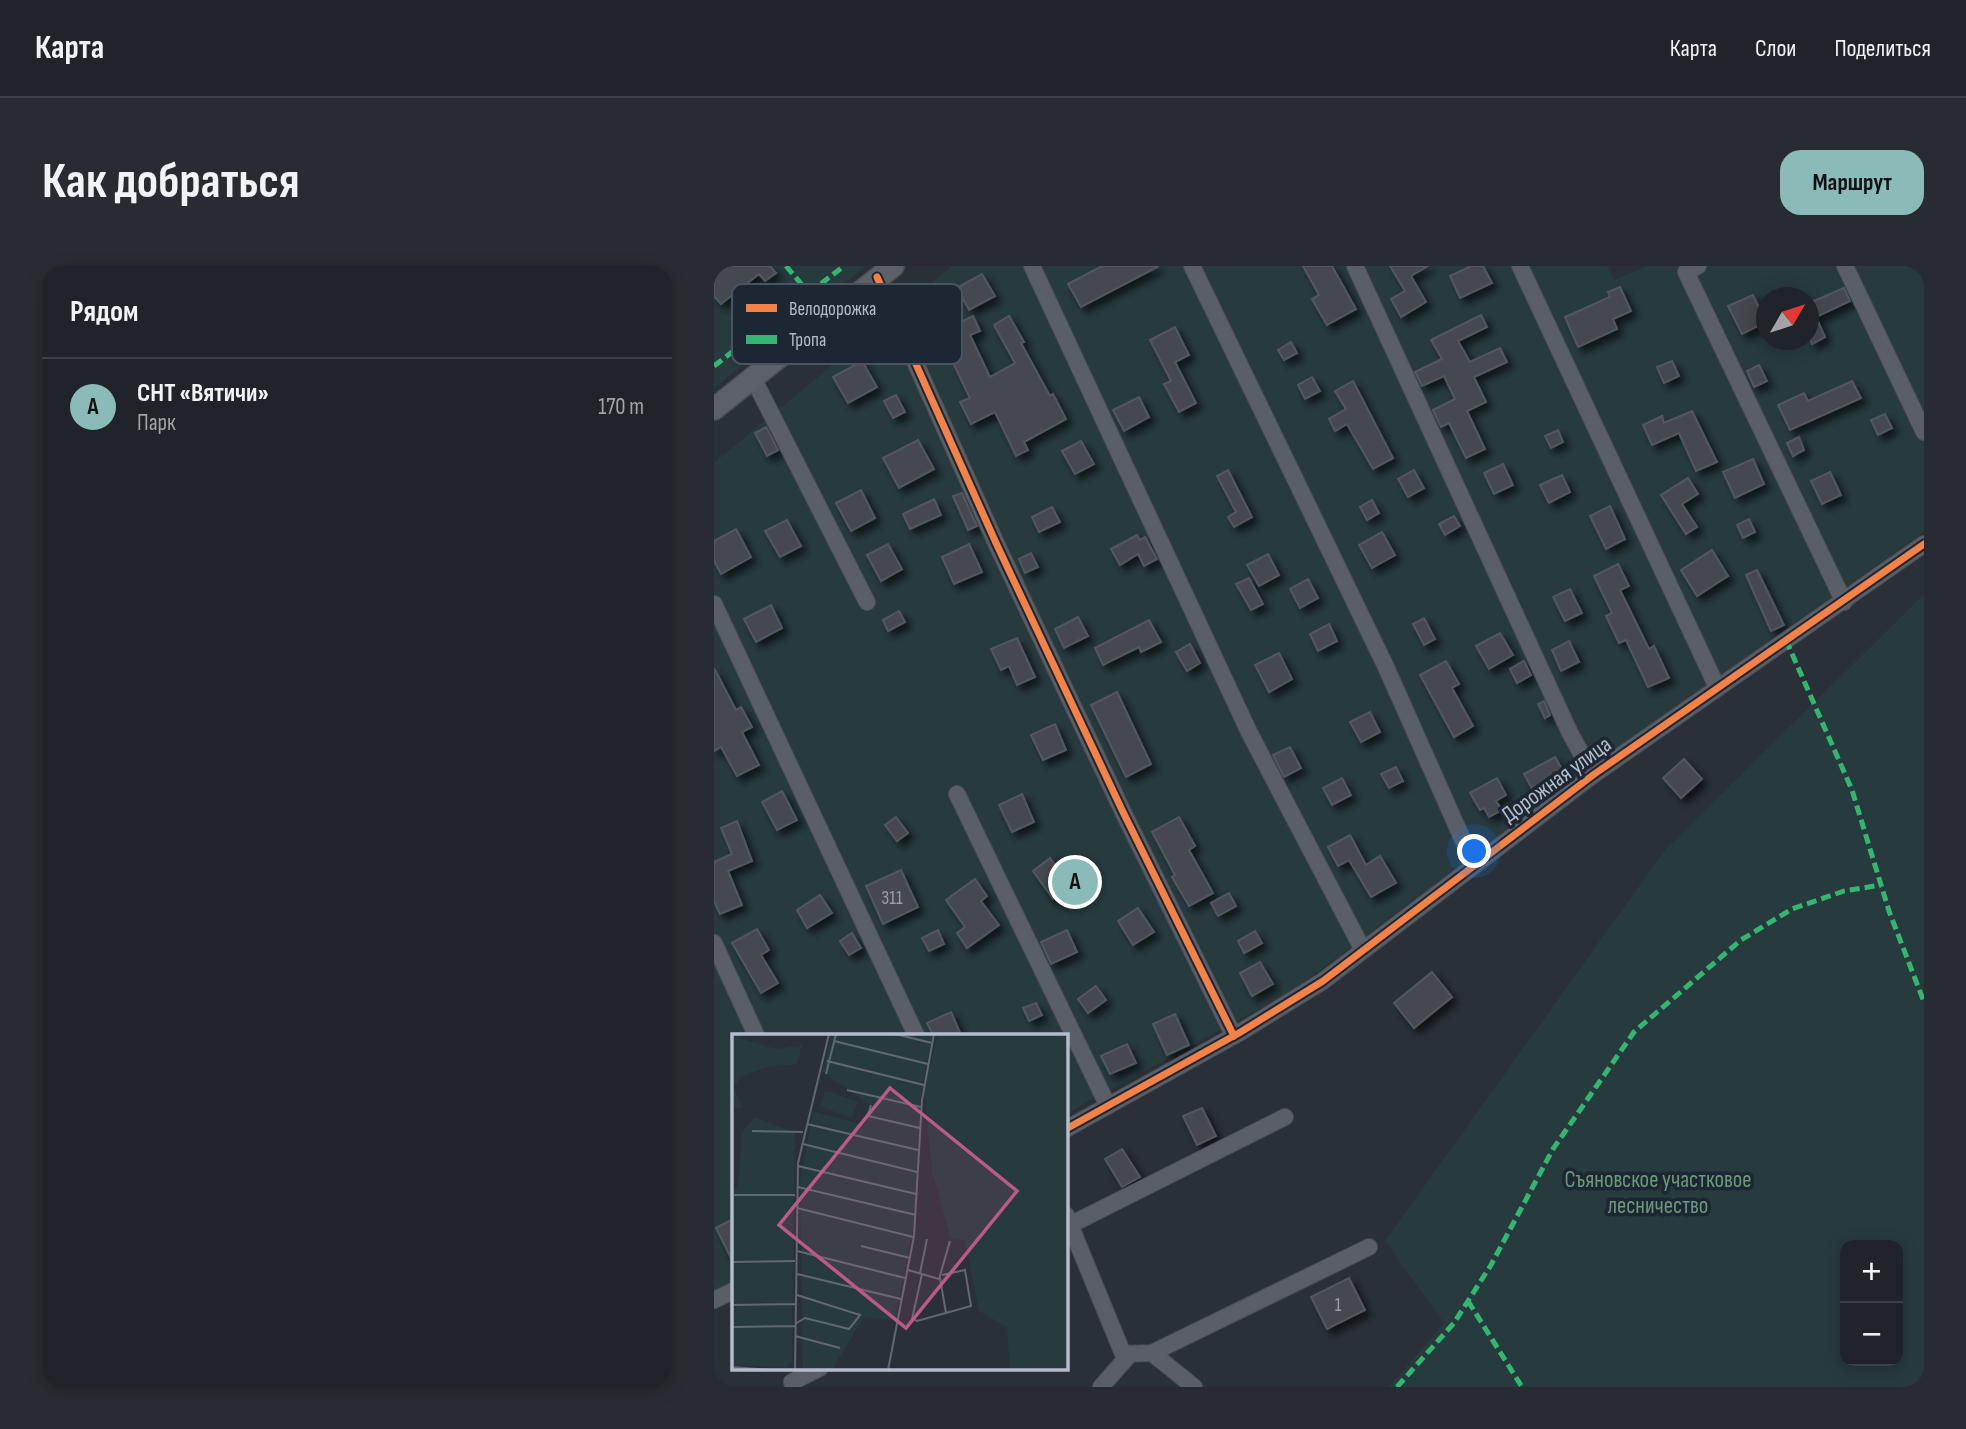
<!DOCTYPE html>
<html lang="ru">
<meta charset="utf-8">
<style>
:root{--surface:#20242a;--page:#282c32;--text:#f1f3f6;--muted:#a2a4a8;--line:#3d4147;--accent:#8bbbb9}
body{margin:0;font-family:"Sofia Sans Condensed",sans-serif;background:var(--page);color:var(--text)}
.controls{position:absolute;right:21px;bottom:21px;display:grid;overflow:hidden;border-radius:14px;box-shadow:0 4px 18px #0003}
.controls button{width:63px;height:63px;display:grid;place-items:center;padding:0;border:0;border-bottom:2px solid var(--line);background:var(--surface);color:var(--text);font:35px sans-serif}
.compass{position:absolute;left:1042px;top:21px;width:63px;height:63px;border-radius:50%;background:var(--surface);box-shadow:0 4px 18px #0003;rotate:51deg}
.you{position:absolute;left:761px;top:586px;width:24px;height:24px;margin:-18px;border:5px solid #fff;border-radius:50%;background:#1a73e8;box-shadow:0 0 0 10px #1a73e833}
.badge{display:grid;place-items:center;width:46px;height:46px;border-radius:50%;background:var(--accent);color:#111;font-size:23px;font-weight:700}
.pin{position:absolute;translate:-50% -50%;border:4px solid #fff;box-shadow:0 2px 7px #0006}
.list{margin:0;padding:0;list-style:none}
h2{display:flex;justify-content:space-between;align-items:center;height:91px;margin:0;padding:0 28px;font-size:30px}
h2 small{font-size:23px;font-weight:400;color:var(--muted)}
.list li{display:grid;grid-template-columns:46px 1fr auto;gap:21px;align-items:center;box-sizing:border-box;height:98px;padding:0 28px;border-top:2px solid var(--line)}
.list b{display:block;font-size:26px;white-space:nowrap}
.list p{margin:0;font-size:23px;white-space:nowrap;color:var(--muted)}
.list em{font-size:23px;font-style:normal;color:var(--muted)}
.map{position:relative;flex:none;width:1210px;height:1121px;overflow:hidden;border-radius:21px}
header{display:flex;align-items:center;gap:42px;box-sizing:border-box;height:98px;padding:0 35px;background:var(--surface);border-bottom:2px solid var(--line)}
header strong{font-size:33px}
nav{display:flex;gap:38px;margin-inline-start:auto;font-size:24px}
.intro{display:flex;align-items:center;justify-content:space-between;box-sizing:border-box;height:168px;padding:0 42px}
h1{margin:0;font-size:49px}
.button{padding:18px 32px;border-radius:21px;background:var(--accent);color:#111;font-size:24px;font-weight:700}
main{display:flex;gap:42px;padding:0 42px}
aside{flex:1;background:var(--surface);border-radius:21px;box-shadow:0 4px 18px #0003}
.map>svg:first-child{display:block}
</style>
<header>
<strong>Карта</strong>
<nav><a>Карта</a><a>Слои</a><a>Поделиться</a></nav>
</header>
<div class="intro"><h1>Как добраться</h1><a class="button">Маршрут</a></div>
<main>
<aside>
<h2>Рядом<small></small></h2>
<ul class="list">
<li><span class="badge">A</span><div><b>СНТ «Вятичи»</b><p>Парк</p></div><em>170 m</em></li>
</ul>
</aside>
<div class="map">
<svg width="1210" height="1121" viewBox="0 0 1210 1121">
<defs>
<filter id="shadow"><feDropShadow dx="5.5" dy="5.5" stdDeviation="3.5" flood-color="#0009"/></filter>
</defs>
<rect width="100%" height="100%" fill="#2a3038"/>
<g fill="#273a3e" fill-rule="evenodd">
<path d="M 0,0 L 152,0 L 0,122 Z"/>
<path d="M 238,0 L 893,0 L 900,14 L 933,0 L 1210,0 L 1210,266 L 865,509 L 581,723 L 352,848 L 352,769 L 19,769 L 19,1015 L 0,1024 L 0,197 ZM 1052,32 L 1094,32 L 1094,74 L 1052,74 Z"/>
<path d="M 1210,328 L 1210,1121 L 675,1121 L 730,1057 L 671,975 L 951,584 ZM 1184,979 L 1184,1095 L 1131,1095 L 1131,979 Z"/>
</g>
<g fill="#444950" stroke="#52575f" stroke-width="2" filter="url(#shadow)">
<path d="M 0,0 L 56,0 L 62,7 L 51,15 L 45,8 L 7,38 L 0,30 Z"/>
<path d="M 388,0 L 445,0 L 367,41 L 354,18 Z"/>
<path d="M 589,0 L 618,0 L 642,43 L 613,59 L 598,33 L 605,29 Z"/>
<path d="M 676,0 L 714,0 L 697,10 L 712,36 L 687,51 L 677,33 L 691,25 Z"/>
<path d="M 757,0 L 769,0 L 778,17 L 746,32 L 736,10 Z"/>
<path d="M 268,8 L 281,30 L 255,44 L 243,22 Z"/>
<path d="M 906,21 L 917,45 L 899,53 L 903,63 L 864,81 L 851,51 L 896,31 L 894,26 Z"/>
<path d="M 1130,22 L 1136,35 L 1102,51 L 1111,71 L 1098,78 L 1095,70 L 1095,37 Z"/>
<path d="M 1039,29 L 1052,56 L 1028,68 L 1014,40 Z"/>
<path d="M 767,49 L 773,61 L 744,75 L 756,96 L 786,82 L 793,96 L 760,111 L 772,136 L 753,145 L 771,183 L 752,192 L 735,157 L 727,161 L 719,144 L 741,133 L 730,110 L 708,120 L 701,106 L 728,93 L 717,74 Z"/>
<path d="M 259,50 L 266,65 L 256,69 L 276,111 L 301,97 L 280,59 L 295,50 L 310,76 L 307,77 L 336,130 L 339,128 L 352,153 L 310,176 L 314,184 L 302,190 L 281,146 L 257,158 L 246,136 L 256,132 L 239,97 L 247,93 L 232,63 Z"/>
<path d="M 461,61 L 475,89 L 461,96 L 482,137 L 465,146 L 450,118 L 457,115 L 436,74 Z"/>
<path d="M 577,76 L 583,87 L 570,94 L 564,84 Z"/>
<path d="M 148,95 L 163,121 L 134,137 L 119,111 Z"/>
<path d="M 958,95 L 965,110 L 950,117 L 943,101 Z"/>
<path d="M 1045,99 L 1053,115 L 1040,121 L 1033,105 Z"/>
<path d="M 598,111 L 606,125 L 591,133 L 584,119 Z"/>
<path d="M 639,115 L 679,192 L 659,203 L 633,158 L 621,165 L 615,153 L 632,143 L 621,125 Z"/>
<path d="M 1138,115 L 1147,132 L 1076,164 L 1064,139 L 1090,127 L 1094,135 Z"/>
<path d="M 182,129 L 191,146 L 179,152 L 170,135 Z"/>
<path d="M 425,131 L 435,151 L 410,165 L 399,144 Z"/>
<path d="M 978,145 L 1003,196 L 982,205 L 965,167 L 938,179 L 929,159 L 948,150 L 950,157 Z"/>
<path d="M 1171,148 L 1178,162 L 1164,169 L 1157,154 Z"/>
<path d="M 52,161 L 64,184 L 53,190 L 41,167 Z"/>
<path d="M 844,164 L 849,176 L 837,182 L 831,170 Z"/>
<path d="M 1085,171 L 1090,184 L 1079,190 L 1073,177 Z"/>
<path d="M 204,174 L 220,203 L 185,222 L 169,192 Z"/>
<path d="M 367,175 L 380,198 L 361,208 L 348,185 Z"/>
<path d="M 1039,193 L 1050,218 L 1021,232 L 1009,206 Z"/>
<path d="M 789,198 L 799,219 L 780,228 L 770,207 Z"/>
<path d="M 514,204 L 538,251 L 520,261 L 514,251 L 522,246 L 503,210 Z"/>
<path d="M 700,204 L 710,222 L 694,231 L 684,213 Z"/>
<path d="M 1116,206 L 1127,229 L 1108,238 L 1097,215 Z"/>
<path d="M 848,209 L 856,226 L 835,237 L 826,219 Z"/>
<path d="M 974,212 L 984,228 L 968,238 L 983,261 L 972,268 L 947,229 Z"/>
<path d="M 147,224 L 161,252 L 137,265 L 122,237 Z"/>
<path d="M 248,227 L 263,260 L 254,264 L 239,230 Z"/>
<path d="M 220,233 L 227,249 L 196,263 L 189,248 Z"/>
<path d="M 658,234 L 665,247 L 653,254 L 646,241 Z"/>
<path d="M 896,240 L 911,273 L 892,283 L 876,250 Z"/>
<path d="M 338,241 L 346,256 L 325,266 L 318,251 Z"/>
<path d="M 740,250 L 746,260 L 731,269 L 725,258 Z"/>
<path d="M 1035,253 L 1041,266 L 1029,272 L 1023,259 Z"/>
<path d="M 73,254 L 87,280 L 66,291 L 51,265 Z"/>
<path d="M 22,263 L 37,291 L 7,308 L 0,295 L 0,275 Z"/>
<path d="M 668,266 L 681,289 L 658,302 L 645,279 Z"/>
<path d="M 423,269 L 426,274 L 431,271 L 443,293 L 430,300 L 424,288 L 406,299 L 397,283 Z"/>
<path d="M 174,278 L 188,303 L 167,315 L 153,289 Z"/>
<path d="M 255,278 L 268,306 L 240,318 L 228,291 Z"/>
<path d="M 998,284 L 1014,310 L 983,330 L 967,304 Z"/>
<path d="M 317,287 L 324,301 L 311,307 L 305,293 Z"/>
<path d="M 554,288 L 565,309 L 545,320 L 533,299 Z"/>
<path d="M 904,298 L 915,320 L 906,324 L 935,383 L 940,380 L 955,412 L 934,421 L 912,374 L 905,377 L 892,350 L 898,347 L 880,310 Z"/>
<path d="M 1043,304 L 1070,359 L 1057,365 L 1032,309 Z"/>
<path d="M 535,312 L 549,338 L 537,344 L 522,318 Z"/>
<path d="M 594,313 L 604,332 L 586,342 L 576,323 Z"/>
<path d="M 856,323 L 868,347 L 851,355 L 839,331 Z"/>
<path d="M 57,339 L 68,362 L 42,376 L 30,353 Z"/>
<path d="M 185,345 L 191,356 L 174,365 L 169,354 Z"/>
<path d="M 364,351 L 374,370 L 350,382 L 341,363 Z"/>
<path d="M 710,352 L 721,373 L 710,379 L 699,358 Z"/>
<path d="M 435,354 L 447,376 L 427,386 L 425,381 L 389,399 L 381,382 Z"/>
<path d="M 615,358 L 623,375 L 604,385 L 596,368 Z"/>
<path d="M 786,367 L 799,389 L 775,403 L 762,380 Z"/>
<path d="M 303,372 L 321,411 L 303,419 L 295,400 L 287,404 L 277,383 Z"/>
<path d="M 855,375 L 865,396 L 847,405 L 838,384 Z"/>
<path d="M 476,378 L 486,397 L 473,405 L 462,386 Z"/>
<path d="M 565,387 L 578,413 L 555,426 L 541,399 Z"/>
<path d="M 732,395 L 745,418 L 738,422 L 759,460 L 740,471 L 706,409 Z"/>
<path d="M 810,395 L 817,409 L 803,417 L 796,403 Z"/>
<path d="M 0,402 L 22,444 L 27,441 L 38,461 L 28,466 L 45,499 L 23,510 L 7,481 L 0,485 Z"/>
<path d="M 403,426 L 437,498 L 412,511 L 377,439 Z"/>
<path d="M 830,435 L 836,449 L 831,452 L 824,438 Z"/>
<path d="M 656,446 L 666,466 L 647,476 L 636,456 Z"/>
<path d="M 341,458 L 352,484 L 329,494 L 317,469 Z"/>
<path d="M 576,481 L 587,502 L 570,511 L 559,489 Z"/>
<path d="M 841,491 L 854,513 L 822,530 L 810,508 Z"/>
<path d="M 970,493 L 988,513 L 967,532 L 949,512 Z"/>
<path d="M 682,501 L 689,515 L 675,522 L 667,508 Z"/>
<path d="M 628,512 L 637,529 L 618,539 L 609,522 Z"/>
<path d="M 783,512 L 792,529 L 782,535 L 788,544 L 775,551 L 770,542 L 766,544 L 756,527 Z"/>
<path d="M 68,525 L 83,554 L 63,564 L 48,536 Z"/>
<path d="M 308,528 L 320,556 L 298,566 L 285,539 Z"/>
<path d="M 182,551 L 194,567 L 183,575 L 171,559 Z"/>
<path d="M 465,551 L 481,580 L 475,584 L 499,627 L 475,640 L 458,611 L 461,609 L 438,566 Z"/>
<path d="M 23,555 L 38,595 L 14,605 L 28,639 L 6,648 L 0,635 L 0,596 L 18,588 L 7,562 Z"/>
<path d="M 636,569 L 652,599 L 666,590 L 682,617 L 657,631 L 635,594 L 624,600 L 614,581 Z"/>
<path d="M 336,592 L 357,621 L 339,633 L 319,605 Z"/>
<path d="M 187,604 L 204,641 L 169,658 L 152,620 Z"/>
<path d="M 261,613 L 273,630 L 267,635 L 285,659 L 253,682 L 243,667 L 251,661 L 232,634 Z"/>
<path d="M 515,627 L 522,640 L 504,650 L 497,637 Z"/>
<path d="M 106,629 L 118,647 L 93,662 L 83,644 Z"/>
<path d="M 424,642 L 440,666 L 419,679 L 404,655 Z"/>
<path d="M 43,663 L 55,684 L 47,689 L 64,717 L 47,727 L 18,677 Z"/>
<path d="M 224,664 L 230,678 L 215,685 L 208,672 Z"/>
<path d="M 353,664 L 363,686 L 337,698 L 327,676 Z"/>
<path d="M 541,665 L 548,677 L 530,687 L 524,675 Z"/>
<path d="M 138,667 L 147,682 L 135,689 L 126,675 Z"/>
<path d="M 546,696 L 559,718 L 538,730 L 526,707 Z"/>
<path d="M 718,706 L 738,731 L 700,762 L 680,737 Z"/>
<path d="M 382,720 L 392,734 L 374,747 L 364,733 Z"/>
<path d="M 322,737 L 328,749 L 315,755 L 309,742 Z"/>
<path d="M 237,746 L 247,769 L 219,769 L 213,757 Z"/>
<path d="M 461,748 L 475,779 L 453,789 L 439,758 Z"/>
<path d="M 413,778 L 422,797 L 396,808 L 387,790 Z"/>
<path d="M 488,842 L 502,870 L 483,879 L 469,850 Z"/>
<path d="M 408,883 L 426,911 L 408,921 L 391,893 Z"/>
<path d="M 19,953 L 19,996 L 2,962 Z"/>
<path d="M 635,1012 L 651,1044 L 613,1063 L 597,1031 Z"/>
</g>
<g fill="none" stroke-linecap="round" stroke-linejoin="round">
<defs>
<g id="minor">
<path d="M 318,0 L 535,466 L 649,684"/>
<path d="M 478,0 L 672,401 L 760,599"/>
<path d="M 641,0 L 856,467 L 879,509"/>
<path d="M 806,0 L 1003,421"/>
<path d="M 984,0 L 972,6 L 1130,336"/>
<path d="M 1131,0 L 1210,166"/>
<path d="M 163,11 L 282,277 L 409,546 L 520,770"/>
<path d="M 39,112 L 153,336"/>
<path d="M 0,338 L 202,769"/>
<path d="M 243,528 L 394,840"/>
<path d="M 0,677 L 42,769"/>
<path d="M 352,863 L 525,767 L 609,715 L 879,509 L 1210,278"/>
<path d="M 352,949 L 409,1088 L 438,1087 L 655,981"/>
<path d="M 356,959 L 571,851"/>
<path d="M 0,1034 L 19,1025"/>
<path d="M 438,1087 L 480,1121"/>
<path d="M 79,1121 L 78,1116 L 106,1102"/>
<path d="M 387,1121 L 416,1088"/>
</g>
<path id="major" d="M 0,143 L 179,0"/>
</defs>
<use href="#minor" stroke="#484c53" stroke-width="18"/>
<use href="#major" stroke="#484c55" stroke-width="24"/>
<use href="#minor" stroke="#5a5e66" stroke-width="16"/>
<use href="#major" stroke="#5c6168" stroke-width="21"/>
<g stroke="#33b770" stroke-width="5" stroke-dasharray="10 5" stroke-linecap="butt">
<path d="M 72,0 L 95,27"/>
<path d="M 0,100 L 130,0"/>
<path d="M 1072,374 L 1138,524 L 1175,645 L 1210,736"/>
<path d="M 754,1035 L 808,1121"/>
<path d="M 683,1121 L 740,1057 L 777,999 L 839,883 L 920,766 L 1027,674 L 1078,643 L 1130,625 L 1167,619"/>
</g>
<defs>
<g id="cycleway">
<path d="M 163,11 L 282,277 L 409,546 L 520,770"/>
<path d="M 352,863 L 525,767 L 609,715 L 879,509 L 1210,278"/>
</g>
</defs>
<use href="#cycleway" stroke="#1d2633" stroke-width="11"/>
<use href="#cycleway" stroke="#f48246" stroke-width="7"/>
</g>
<g text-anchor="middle" stroke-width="7" stroke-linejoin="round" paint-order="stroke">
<g font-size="19" fill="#989fab">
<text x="178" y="638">311</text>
<text x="624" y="1045">1</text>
</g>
<g font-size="23" fill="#b4bcc9" stroke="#1d2633">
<text transform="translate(842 513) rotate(-36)" y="8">Дорожная улица</text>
</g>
<g font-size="23" fill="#6b9a76" stroke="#1d2633">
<text x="944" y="921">Съяновское участковое<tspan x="944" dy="26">лесничество</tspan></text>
</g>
</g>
<g transform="translate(18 768)">
<rect width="336" height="336" fill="#2a3038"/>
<path d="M 100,0 L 201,0 L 189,59 L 182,192 L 162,287 L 132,283 L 100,336 L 71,336 L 68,146 L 81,77 L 130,91 L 137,70 L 90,38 ZM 206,0 L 336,0 L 336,336 L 278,336 L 275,293 L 247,277 L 233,206 L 219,205 L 200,137 L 192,56 ZM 0,2 L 45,15 L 70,11 L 65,30 L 36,33 L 8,43 L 2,53 L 10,73 L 0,75 ZM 93,56 L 126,68 L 120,84 L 88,72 ZM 23,83 L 63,99 L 60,328 L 54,333 L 0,331 L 0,154 L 6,154 L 10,98 Z" fill="#273a3e"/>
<path fill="none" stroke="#616872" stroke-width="2" d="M 163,0 L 200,9M 102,7 L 196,30M 95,27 L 192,51M 94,40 L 104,0M 115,56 L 189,73M 139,71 L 136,82 L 188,94M 75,90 L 186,116M 20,97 L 71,98M 71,110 L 185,138M 66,132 L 184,160M 66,153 L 184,181M 2,161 L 63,161M 65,174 L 181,203M 129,212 L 178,224M 65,217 L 173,244M 0,228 L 63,227M 176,236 L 207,245 L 218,207M 188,239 L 195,205M 65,240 L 169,265M 190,240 L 180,285 L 185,287 L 239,272 L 233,236 L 210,241M 208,244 L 214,279M 0,271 L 63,270M 63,290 L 73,284 L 117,295 L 128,281 L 65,261M 0,293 L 63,292M 63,302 L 108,314M 0,333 L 38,336M 63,336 L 66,129 L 97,0M 156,336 L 182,202 L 190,66 L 202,0"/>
<path fill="#bc5a87" fill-opacity="0.15" stroke="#bc5a87" stroke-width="3.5" d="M 158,54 L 285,157 L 174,294 L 47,191 Z"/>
<rect width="336" height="336" fill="none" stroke="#b4bcc9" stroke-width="3.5"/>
</g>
<rect x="18" y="18" width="230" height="80" rx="10" fill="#1d2633" stroke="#4a5360" stroke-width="2"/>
<rect x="32" y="38" width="31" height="8" fill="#f48246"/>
<rect x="32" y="69" width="31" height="9" fill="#33b770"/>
<g font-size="19" fill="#b4bcc9">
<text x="75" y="49">Велодорожка</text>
<text x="75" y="80">Тропа</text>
</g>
</svg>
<div class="controls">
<button>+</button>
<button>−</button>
</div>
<svg class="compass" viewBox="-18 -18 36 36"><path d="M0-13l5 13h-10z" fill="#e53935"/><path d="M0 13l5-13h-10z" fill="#a2a4a8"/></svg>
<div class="you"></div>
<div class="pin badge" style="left:361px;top:616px">A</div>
</div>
</main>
